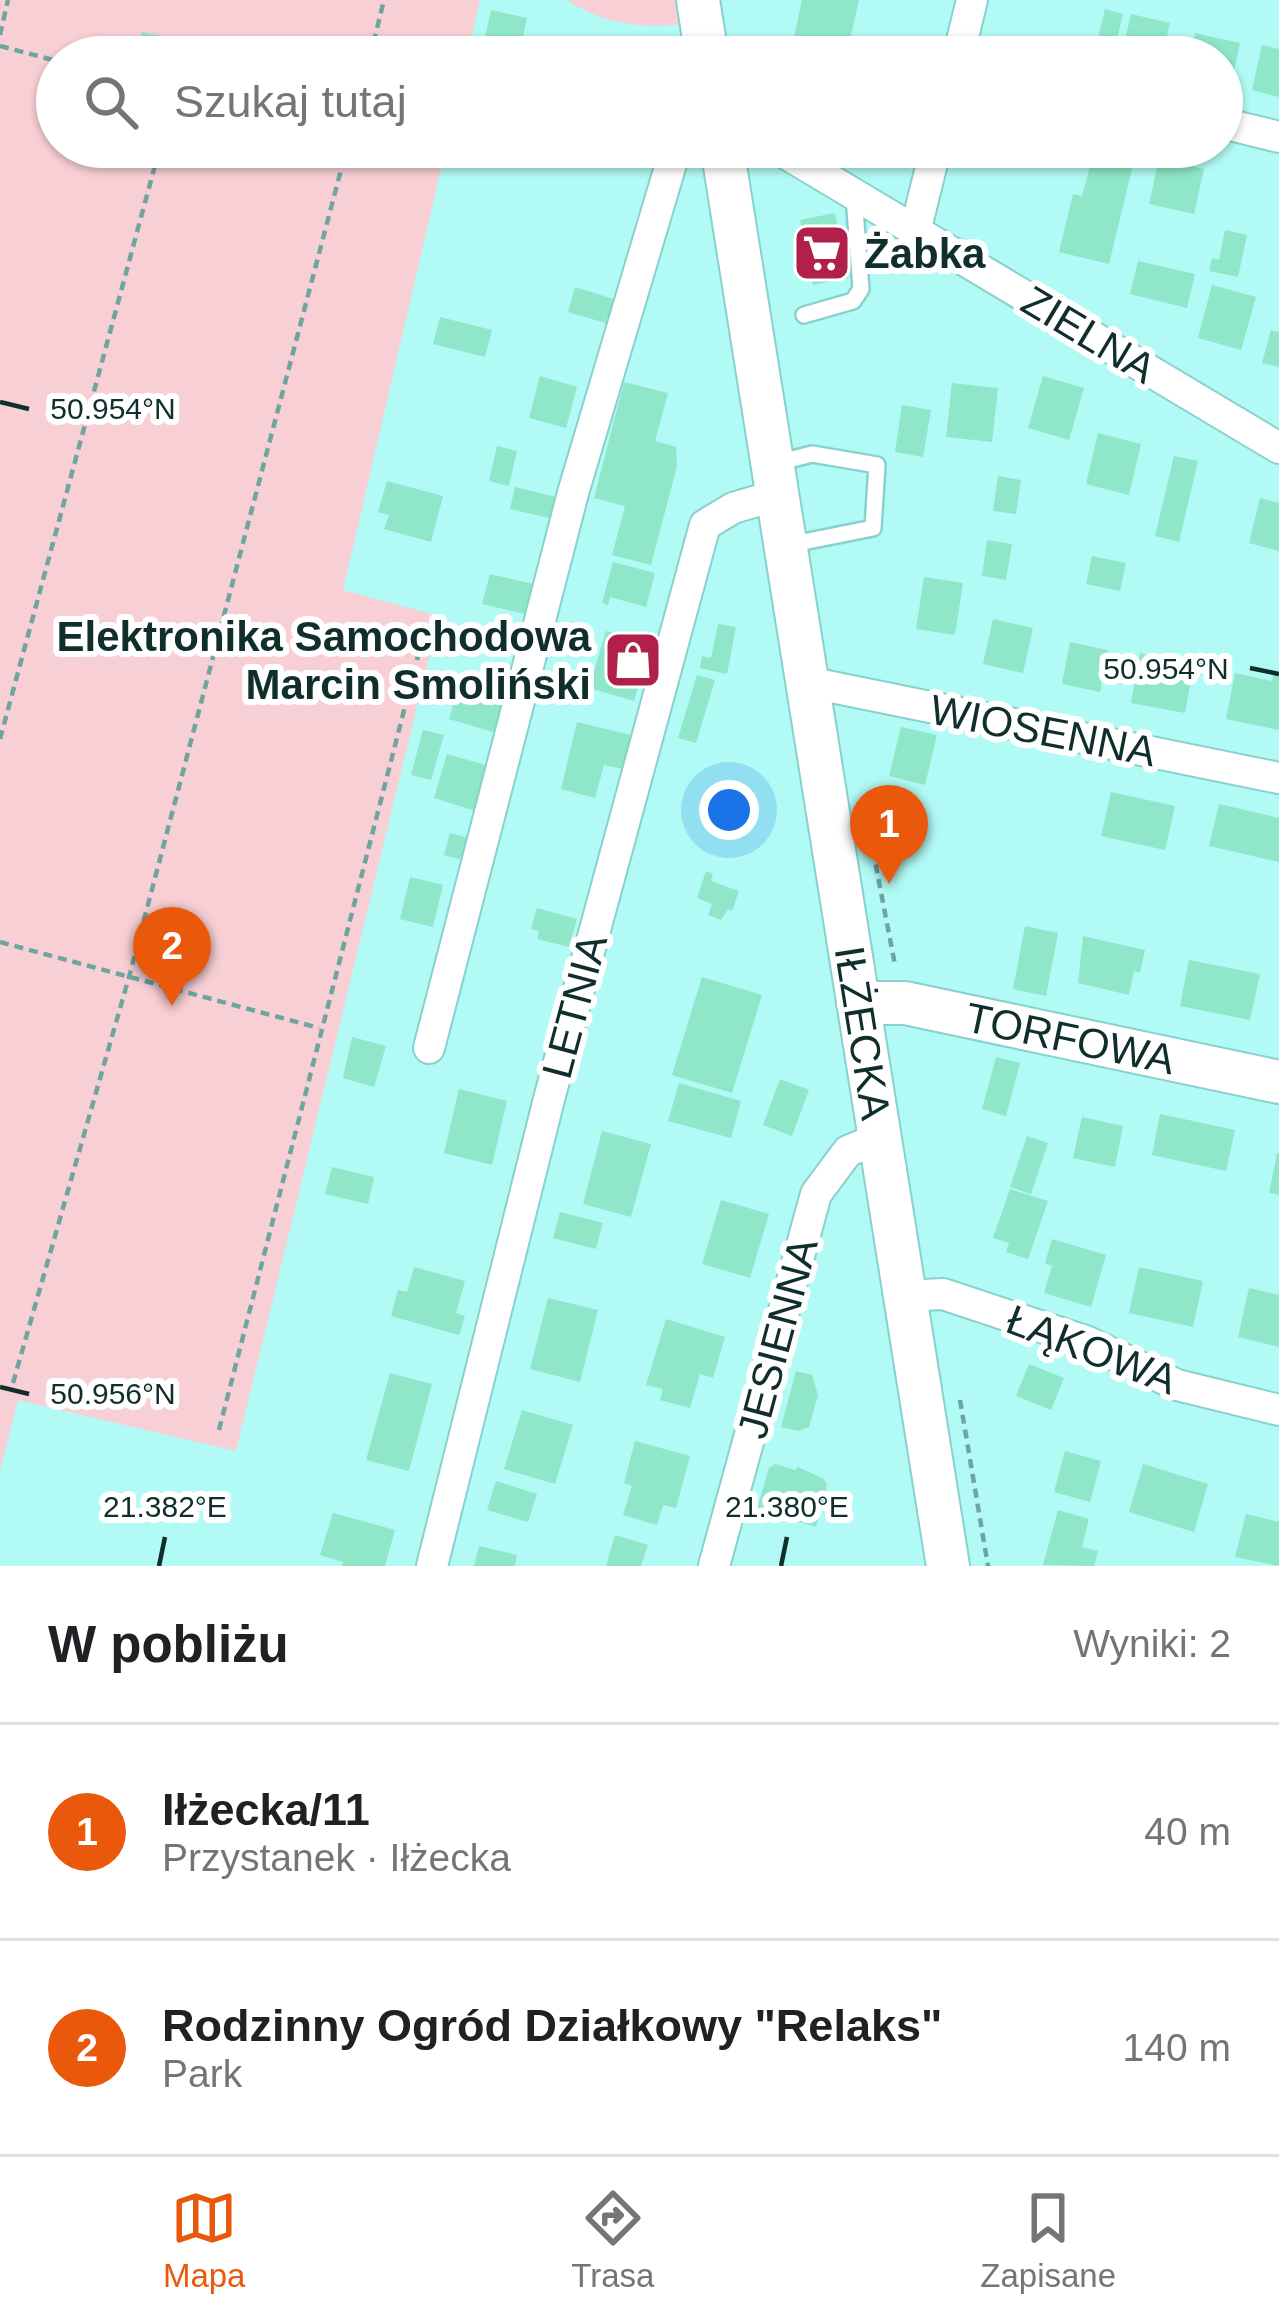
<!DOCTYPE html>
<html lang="pl">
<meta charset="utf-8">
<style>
:root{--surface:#fff;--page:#f6f6f6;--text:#202124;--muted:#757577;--line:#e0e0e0;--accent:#ea580c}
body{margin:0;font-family:Arial,sans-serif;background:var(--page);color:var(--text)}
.you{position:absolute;left:729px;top:810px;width:42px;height:42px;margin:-30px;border:9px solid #fff;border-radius:50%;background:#1a73e8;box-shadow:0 0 0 18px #1a73e833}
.badge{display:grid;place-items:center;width:78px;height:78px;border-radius:50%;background:var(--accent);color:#fff;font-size:39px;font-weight:700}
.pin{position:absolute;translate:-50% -99px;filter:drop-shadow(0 3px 6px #0008)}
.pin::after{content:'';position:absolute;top:63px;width:42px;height:36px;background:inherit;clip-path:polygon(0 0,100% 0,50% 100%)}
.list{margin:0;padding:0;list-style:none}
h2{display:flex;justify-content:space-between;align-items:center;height:156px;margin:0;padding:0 48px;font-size:51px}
h2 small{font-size:39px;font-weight:400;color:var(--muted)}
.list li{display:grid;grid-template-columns:78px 1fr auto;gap:36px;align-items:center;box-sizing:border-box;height:216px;padding:0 48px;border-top:3px solid var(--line)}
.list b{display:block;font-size:45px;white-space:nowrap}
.list p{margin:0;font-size:39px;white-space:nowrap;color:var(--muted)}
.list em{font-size:39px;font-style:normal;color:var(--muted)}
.icon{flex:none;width:66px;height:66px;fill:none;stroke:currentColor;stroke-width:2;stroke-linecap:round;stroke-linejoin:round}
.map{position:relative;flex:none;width:1279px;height:1566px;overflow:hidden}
.search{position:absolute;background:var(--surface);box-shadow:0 3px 9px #0004;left:36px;right:36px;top:36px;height:132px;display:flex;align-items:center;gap:30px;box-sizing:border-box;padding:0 42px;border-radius:66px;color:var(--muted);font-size:45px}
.sheet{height:588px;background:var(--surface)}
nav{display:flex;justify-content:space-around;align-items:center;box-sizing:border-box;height:168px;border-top:3px solid var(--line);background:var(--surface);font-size:33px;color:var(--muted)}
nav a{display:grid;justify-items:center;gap:6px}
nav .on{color:var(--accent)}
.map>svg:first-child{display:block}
</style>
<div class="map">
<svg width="1279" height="1566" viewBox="0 0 1279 1566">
<rect width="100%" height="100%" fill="#b1faf5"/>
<g fill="#f8cfd4">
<path d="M 0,0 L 480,0 L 467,57 L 57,57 L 57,147 L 446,147 L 343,590 L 439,616 L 236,1451 L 18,1400 L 0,1470 Z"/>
<path d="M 567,0 L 698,0 L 702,22 C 651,28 611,29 567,0 Z"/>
</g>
<g fill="#90e6c8">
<path d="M 802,0 L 859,0 L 846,57 L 799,57 L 800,53 L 791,51 Z"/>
<path d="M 1105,9 L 1123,14 L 1113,55 L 1095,51 Z"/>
<path d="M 491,10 L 527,18 L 520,50 L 484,42 Z"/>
<path d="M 1131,14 L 1170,23 L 1162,57 L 1121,57 Z"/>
<path d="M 142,32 L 162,36 L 157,57 L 136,57 Z"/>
<path d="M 1195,33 L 1240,43 L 1230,90 L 1222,88 L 1222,57 L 1190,57 Z"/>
<path d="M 1262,45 L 1279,49 L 1279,97 L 1252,90 Z"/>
<path d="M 1039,147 L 1064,147 L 1061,162 L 1037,156 Z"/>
<path d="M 1092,159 L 1132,169 L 1109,264 L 1059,252 L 1073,194 L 1082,196 Z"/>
<path d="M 1159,159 L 1204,169 L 1194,214 L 1149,204 Z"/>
<path d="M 835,213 L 848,278 L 813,285 L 800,220 Z"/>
<path d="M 1225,230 L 1247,235 L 1238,277 L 1209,271 L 1212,258 L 1219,260 Z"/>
<path d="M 1138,261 L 1195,274 L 1187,308 L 1130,294 Z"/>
<path d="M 1212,285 L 1256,297 L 1241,350 L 1198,338 Z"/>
<path d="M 575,287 L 620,301 L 612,325 L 568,312 Z"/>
<path d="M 440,317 L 492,330 L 485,357 L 433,344 Z"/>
<path d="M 1271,330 L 1279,332 L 1279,367 L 1262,363 Z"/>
<path d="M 540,376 L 577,387 L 566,428 L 529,418 Z"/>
<path d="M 1043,376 L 1084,388 L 1069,440 L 1028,428 Z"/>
<path d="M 624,382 L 668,393 L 655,441 L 676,447 L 677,466 L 651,565 L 612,555 L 625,506 L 594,498 Z"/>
<path d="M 952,383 L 998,388 L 992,442 L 946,437 Z"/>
<path d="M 902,405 L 931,410 L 923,457 L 895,452 Z"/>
<path d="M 1098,433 L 1141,444 L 1129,495 L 1086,484 Z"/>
<path d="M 497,446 L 517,451 L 509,486 L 489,481 Z"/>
<path d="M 1174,456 L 1198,461 L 1179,542 L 1155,536 Z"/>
<path d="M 998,476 L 1021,480 L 1016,514 L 993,511 Z"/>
<path d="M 387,481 L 443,496 L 431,542 L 384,529 L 389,515 L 378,512 Z"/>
<path d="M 515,487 L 556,497 L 550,518 L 510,509 Z"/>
<path d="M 1260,498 L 1279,503 L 1279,551 L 1249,543 Z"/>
<path d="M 987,540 L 1012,544 L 1006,580 L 982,576 Z"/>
<path d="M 1092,556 L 1126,563 L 1120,591 L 1086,584 Z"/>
<path d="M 613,562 L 655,573 L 646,607 L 610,597 L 608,605 L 602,603 Z"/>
<path d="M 490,574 L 533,584 L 525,614 L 482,604 Z"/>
<path d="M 924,577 L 963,583 L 955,635 L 916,629 Z"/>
<path d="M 993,619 L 1033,628 L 1023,673 L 983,664 Z"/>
<path d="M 718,624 L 736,627 L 727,674 L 700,668 L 702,656 L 711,658 Z"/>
<path d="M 606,631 L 651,644 L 634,701 L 589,688 Z"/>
<path d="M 1070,642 L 1108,650 L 1100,692 L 1062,684 Z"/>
<path d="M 1140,653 L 1194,663 L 1185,713 L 1131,703 Z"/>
<path d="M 1235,673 L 1272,681 L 1274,673 L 1279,674 L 1279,730 L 1226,719 Z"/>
<path d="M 697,675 L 715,680 L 696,743 L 678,738 Z"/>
<path d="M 461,679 L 508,692 L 496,733 L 449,719 Z"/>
<path d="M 577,722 L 631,735 L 623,769 L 604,765 L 595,798 L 561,789 Z"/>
<path d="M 901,727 L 937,735 L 925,785 L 889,776 Z"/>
<path d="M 423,730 L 444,735 L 431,780 L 411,775 Z"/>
<path d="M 447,754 L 496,768 L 482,813 L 434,798 Z"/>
<path d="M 1111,792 L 1175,806 L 1165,850 L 1101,836 Z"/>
<path d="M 1219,804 L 1279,818 L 1279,862 L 1209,846 Z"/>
<path d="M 450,833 L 472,839 L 466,861 L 444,855 Z"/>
<path d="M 706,871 L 713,874 L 711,881 L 739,891 L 732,911 L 728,909 L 721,920 L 708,915 L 712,904 L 697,898 Z"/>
<path d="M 410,877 L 443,885 L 433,927 L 400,919 Z"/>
<path d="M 537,908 L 577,919 L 569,947 L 537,939 L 539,931 L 531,929 Z"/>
<path d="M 1025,926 L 1058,933 L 1046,996 L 1013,989 Z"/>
<path d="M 1083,936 L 1145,950 L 1140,973 L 1134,971 L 1129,995 L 1078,983 Z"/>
<path d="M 1189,960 L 1260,974 L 1250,1020 L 1180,1006 Z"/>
<path d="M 702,977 L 762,995 L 732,1093 L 672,1075 Z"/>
<path d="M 352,1037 L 386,1046 L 374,1087 L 343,1078 Z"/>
<path d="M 996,1057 L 1020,1063 L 1006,1116 L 982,1109 Z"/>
<path d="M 780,1079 L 809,1090 L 792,1136 L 763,1125 Z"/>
<path d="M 679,1083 L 741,1101 L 731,1138 L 668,1121 Z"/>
<path d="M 459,1089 L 507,1101 L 492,1165 L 444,1153 Z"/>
<path d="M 1160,1114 L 1235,1130 L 1226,1171 L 1152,1155 Z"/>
<path d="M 1082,1117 L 1123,1126 L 1115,1167 L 1073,1158 Z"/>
<path d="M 602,1131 L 651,1144 L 631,1217 L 583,1204 Z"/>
<path d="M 1027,1136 L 1048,1143 L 1031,1194 L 1010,1187 Z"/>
<path d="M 1277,1153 L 1279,1153 L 1279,1195 L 1269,1193 Z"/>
<path d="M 332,1167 L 374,1177 L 368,1204 L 325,1194 Z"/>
<path d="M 1010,1189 L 1048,1201 L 1028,1259 L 1006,1252 L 1009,1243 L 993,1238 Z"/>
<path d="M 721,1200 L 769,1214 L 750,1278 L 702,1264 Z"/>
<path d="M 560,1212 L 603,1223 L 596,1249 L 553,1238 Z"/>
<path d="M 1052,1239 L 1106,1255 L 1091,1307 L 1044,1293 L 1052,1266 L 1045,1263 Z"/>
<path d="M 414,1267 L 465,1281 L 456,1313 L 465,1316 L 459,1335 L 391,1316 L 398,1290 L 407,1292 Z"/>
<path d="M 1139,1267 L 1203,1281 L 1193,1327 L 1129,1313 Z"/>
<path d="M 1249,1288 L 1279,1295 L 1279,1347 L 1238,1337 Z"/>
<path d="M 548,1298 L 598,1310 L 580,1382 L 530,1369 Z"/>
<path d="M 666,1319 L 725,1337 L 713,1378 L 700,1374 L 690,1408 L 660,1400 L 663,1389 L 646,1385 Z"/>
<path d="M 1029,1364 L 1064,1378 L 1051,1410 L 1016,1396 Z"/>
<path d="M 796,1371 L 812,1375 L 818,1395 L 809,1427 L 798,1431 L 781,1427 Z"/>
<path d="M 390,1373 L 432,1384 L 409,1471 L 366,1460 Z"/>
<path d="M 522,1410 L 573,1425 L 555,1484 L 504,1469 Z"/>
<path d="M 635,1441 L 690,1456 L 676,1508 L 663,1505 L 657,1525 L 623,1515 L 632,1486 L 624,1483 Z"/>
<path d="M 1065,1451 L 1101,1461 L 1090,1502 L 1054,1492 Z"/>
<path d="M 775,1464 L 795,1470 L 798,1467 L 824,1479 L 827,1485 L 816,1527 L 757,1509 L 769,1468 Z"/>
<path d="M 1143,1464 L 1208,1484 L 1194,1532 L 1129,1512 Z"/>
<path d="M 496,1481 L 537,1494 L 528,1522 L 487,1510 Z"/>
<path d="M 1058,1510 L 1089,1519 L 1082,1547 L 1098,1551 L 1094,1566 L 1043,1565 Z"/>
<path d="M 333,1513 L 395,1530 L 385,1566 L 342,1566 L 343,1562 L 320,1555 Z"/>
<path d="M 1246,1514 L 1279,1522 L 1279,1566 L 1235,1557 Z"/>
<path d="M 615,1535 L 648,1545 L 641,1566 L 606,1566 Z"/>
<path d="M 479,1546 L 517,1555 L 515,1566 L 474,1566 Z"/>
</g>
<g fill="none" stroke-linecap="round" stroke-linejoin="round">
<defs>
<g id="lane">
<path d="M 804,315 L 853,301 L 861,289 L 854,196"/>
<path d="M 777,463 L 812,454 L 877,465 L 873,528 L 788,545"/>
</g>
<g id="street">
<path d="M 958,57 L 972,0"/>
<path d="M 1222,123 L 1279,137"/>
<path d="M 775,147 L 1279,448"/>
<path d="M 916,228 L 936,147"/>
<path d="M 807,682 L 1279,778"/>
<path d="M 429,1048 L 573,493 L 676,147"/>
<path d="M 905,1296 L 943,1294 L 1088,1342 L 1177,1385 L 1279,1410"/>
<path d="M 432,1566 L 549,1099 L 705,525 L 733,508 L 777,495"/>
<path d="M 714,1566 L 816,1194 L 848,1151 L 880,1138"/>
</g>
<g id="secondary">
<path d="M 698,0 L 707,57"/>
<path id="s1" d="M 722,147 L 948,1566"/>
<path id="s2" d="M 858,1003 L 905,1003 L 1279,1082"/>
</g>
</defs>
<use href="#lane" stroke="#89d1cc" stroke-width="20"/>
<use href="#street" stroke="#89d1cc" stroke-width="34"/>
<use href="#secondary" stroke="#89d1cc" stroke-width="46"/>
<g stroke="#6ea5a2" stroke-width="4.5" stroke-dasharray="9 6" stroke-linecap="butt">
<path d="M 0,35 L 8,0"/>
<path d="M 0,46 L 57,61"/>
<path d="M 370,57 L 384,0"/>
<path d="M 0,739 L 160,147"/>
<path d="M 870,835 L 895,965"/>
<path d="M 0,942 L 319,1028"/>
<path d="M 13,1383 L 129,977 L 347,147"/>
<path d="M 960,1400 L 988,1566"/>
<path d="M 219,1430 L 419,652"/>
</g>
<use href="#lane" stroke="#fff" stroke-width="15"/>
<use href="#street" stroke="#fff" stroke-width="30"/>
<use href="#secondary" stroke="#fff" stroke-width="42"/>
</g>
<path fill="none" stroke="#102e2c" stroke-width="4.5" d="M 0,402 L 29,409M 1250,668 L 1279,674M 0,1387 L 29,1394M 159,1566 L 165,1537M 781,1566 L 787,1537"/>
<defs>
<symbol id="supermarket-square" viewBox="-11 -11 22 22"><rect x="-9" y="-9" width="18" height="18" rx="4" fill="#b11f4b" stroke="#fff"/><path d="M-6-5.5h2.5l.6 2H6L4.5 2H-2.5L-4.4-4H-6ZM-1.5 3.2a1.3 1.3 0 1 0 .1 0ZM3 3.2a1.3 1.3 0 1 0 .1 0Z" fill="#fff"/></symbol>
<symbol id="shop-square" viewBox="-11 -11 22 22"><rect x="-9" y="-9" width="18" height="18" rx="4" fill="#b11f4b" stroke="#fff"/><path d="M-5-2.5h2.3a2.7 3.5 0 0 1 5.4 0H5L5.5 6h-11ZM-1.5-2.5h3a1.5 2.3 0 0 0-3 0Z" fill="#fff"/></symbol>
</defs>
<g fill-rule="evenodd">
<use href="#supermarket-square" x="789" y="220" width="66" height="66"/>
<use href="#shop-square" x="600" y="627" width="66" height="66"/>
</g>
<g text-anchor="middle" stroke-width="12" stroke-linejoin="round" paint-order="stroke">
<g font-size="42" font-weight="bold" fill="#102e2c" stroke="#fff" text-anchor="start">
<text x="864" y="268">Żabka</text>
<text x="591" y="651" text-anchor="end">Elektronika Samochodowa<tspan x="591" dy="48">Marcin Smoliński</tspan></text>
</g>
<g font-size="42" fill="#102e2c" stroke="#fff">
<text transform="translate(1089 334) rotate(31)" y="15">ZIELNA</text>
<text transform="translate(1043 730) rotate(11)" y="15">WIOSENNA</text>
<text transform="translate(574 1006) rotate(-75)" y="15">LETNIA</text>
<text dy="15" stroke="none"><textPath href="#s1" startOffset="897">IŁŻECKA</textPath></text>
<text dy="15" stroke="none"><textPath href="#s2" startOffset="216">TORFOWA</textPath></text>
<text transform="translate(777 1338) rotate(-75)" y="15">JESIENNA</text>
<text transform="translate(1092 1349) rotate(21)" y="15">ŁĄKOWA</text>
</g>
</g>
<g font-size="30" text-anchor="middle" fill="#102e2c" stroke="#fff" stroke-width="12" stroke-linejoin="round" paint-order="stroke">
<text x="113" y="419">50.954°N</text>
<text x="1166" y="679">50.954°N</text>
<text x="113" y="1404">50.956°N</text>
<text x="165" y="1517">21.382°E</text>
<text x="787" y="1517">21.380°E</text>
</g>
</svg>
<div class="you"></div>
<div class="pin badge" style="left:889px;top:884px">1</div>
<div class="pin badge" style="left:172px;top:1006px">2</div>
<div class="search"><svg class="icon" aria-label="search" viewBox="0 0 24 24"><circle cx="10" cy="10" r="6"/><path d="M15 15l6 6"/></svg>Szukaj tutaj</div>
</div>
<section class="sheet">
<h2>W pobliżu<small>Wyniki: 2</small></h2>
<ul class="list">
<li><span class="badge">1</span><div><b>Iłżecka/11</b><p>Przystanek · Iłżecka</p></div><em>40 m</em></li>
<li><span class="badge">2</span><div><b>Rodzinny Ogród Działkowy &quot;Relaks&quot;</b><p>Park</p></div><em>140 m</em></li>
</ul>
</section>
<nav>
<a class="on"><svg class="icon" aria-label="map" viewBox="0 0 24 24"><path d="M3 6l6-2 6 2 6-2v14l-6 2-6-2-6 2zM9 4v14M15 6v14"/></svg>Mapa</a>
<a><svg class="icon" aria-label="directions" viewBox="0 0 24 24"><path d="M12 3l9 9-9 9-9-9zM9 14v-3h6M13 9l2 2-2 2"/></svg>Trasa</a>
<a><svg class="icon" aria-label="saved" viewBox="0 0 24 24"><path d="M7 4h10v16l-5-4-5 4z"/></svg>Zapisane</a>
</nav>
